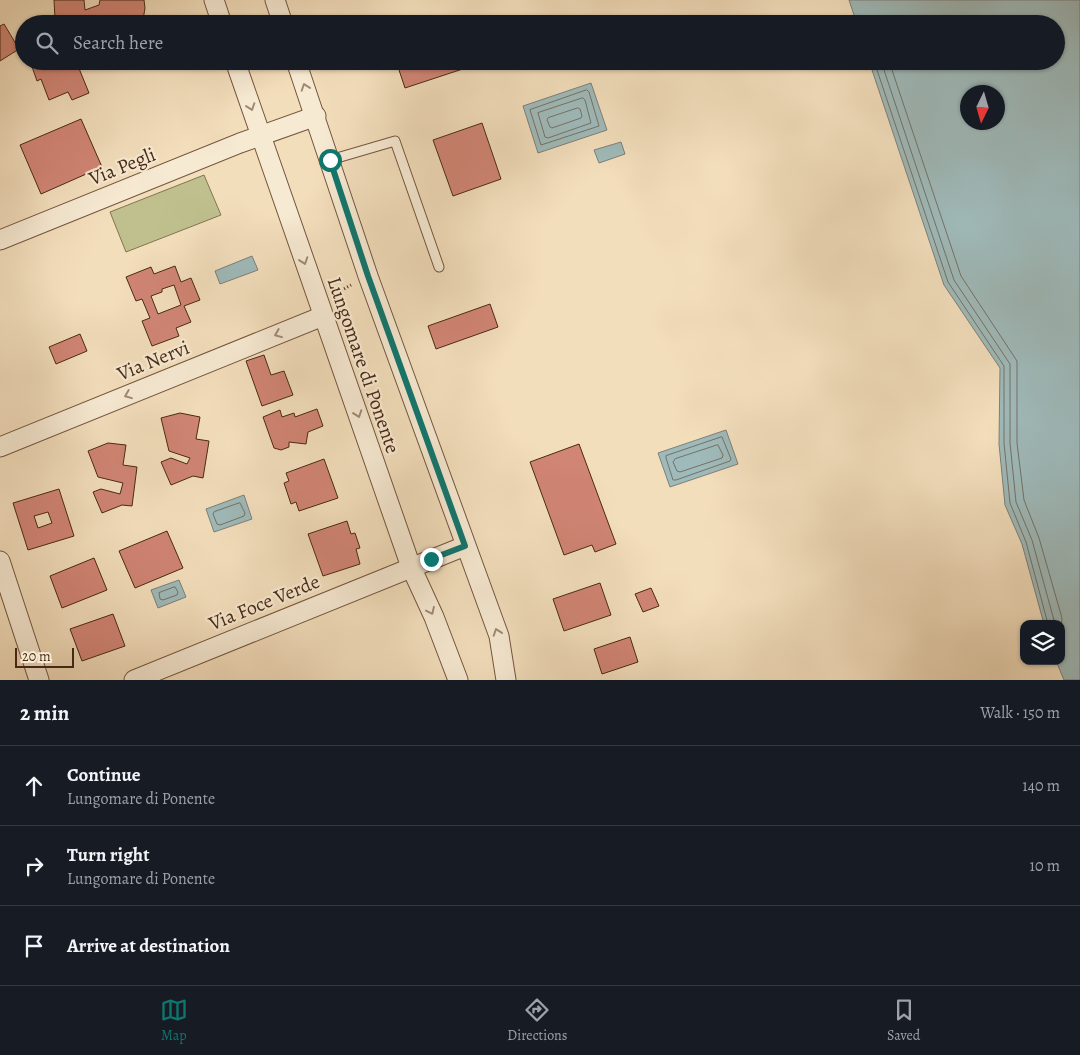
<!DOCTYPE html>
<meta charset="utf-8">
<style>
:root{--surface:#171b24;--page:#242831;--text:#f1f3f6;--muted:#9ea1a6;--line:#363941;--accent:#0f766e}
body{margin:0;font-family:Alegreya,serif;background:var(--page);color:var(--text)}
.controls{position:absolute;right:15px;bottom:15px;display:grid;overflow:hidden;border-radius:10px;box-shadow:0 1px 4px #0004}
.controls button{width:45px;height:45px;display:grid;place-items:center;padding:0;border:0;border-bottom:1px solid var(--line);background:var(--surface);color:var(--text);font:25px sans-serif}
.compass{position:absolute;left:960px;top:85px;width:45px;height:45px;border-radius:50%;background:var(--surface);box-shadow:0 1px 4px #0004;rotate:185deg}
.scale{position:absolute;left:15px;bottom:12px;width:59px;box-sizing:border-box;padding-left:5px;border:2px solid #492914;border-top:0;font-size:14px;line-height:18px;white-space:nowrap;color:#492914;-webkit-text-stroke:4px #f7ead3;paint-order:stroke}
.stop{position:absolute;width:15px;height:15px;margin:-11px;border:4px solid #0f766e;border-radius:50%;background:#fff}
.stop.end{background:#0f766e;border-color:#fff;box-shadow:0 1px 5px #0008}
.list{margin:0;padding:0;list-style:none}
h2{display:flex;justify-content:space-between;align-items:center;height:65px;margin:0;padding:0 20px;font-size:21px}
h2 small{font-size:16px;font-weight:400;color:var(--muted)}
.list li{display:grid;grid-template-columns:32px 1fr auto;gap:15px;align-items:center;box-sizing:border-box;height:80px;padding:0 20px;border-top:1px solid var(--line)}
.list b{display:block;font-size:19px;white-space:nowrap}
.list p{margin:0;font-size:16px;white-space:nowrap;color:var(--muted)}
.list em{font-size:16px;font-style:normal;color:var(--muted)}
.icon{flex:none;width:28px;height:28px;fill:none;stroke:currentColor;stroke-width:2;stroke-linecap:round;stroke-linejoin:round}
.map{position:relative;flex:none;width:1080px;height:680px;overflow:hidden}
.search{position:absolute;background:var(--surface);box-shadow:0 1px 4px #0004;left:15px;right:15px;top:15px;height:55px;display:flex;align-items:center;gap:12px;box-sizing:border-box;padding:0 18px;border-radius:28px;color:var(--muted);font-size:19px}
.sheet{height:305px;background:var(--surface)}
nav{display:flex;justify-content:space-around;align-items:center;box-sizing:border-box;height:70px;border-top:1px solid var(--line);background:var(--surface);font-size:14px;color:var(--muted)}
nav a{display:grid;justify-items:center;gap:2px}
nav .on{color:var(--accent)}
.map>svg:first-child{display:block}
</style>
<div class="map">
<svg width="1080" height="680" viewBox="0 0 1080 680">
<rect width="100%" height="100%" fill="#f3debc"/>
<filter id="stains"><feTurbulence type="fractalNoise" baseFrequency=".004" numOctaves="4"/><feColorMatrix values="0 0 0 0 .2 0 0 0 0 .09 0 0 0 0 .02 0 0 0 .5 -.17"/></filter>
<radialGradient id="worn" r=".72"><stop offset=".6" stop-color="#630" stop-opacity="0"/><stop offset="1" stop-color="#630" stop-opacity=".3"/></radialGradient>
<path fill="#bfc08e" stroke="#847451" d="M 204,175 L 221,215 L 126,252 L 110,212 Z"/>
<g fill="#9fbaba" stroke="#7d8078" fill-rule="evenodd">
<path d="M 849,0 L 1080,0 L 1080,680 L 1064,680 L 1056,661 L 1061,661 L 1061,624 L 1044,624 L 1022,544 L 1005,505 L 999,444 L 1000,368 L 944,285 L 869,61 L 1056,61 L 1056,24 L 857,24 ZM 968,92 L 998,92 L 998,122 L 968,122 Z"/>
<path d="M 591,83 L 607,130 L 538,153 L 523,106 Z"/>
<path d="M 621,142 L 625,154 L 599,163 L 594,150 Z"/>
<path d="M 252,256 L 258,270 L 220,284 L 215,271 Z"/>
<path d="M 726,430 L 738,464 L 670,487 L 658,453 Z"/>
<path d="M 244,495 L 252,519 L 214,532 L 206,509 Z"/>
<path d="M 179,580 L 186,597 L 158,608 L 151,590 Z"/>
</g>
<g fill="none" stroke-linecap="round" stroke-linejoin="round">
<g stroke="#747267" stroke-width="1">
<path d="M 874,61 L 948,282 L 1004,366 L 1004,443 L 1010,503 L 1026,542 L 1048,624"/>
<path d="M 881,61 L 954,280 L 1010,364 L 1010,443 L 1016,502 L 1032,540 L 1055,624"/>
<path d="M 889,61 L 961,276 L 1017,361 L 1017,443 L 1024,500 L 1039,538 L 1062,618 L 1061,629"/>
<path d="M 587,90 L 589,92 L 599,126 L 541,145 L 530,110 Z"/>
<path d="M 583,98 L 585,100 L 591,123 L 548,138 L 545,137 L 538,113 Z"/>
<path d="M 578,108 L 580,109 L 582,116 L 581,118 L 552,128 L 550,127 L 547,120 L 548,118 Z"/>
<path d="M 722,437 L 731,459 L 730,461 L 676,480 L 673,480 L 666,458 L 666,456 Z"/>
<path d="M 718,445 L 723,455 L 722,458 L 680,472 L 677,471 L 673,462 L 675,459 Z"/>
<path d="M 240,503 L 245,513 L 244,516 L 220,525 L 217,524 L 213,514 L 214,512 Z"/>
<path d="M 175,587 L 178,592 L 177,595 L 163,600 L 160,599 L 159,593 Z"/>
</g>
</g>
<g fill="#d18575" stroke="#492914" fill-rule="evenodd">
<path d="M 54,0 L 84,0 L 85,10 L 99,5 L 100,0 L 144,0 L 145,8 L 143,20 L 145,24 L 42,24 L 55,18 Z"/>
<path d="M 446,19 L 448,24 L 431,24 Z"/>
<path d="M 4,24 L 19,49 L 0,61 L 0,26 Z"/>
<path d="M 30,61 L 89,61 L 78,66 L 89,93 L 72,100 L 68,92 L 49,100 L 41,79 L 37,81 Z"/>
<path d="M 396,61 L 487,61 L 405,88 Z"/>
<path d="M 81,119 L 102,167 L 41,194 L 20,145 Z"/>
<path d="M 482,123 L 501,179 L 453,196 L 433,140 Z"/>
<path d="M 175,266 L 181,282 L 191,278 L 200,300 L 184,306 L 191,322 L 176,328 L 179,336 L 152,346 L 142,321 L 150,318 L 142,299 L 136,301 L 126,277 L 151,267 L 154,274 ZM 174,285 L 181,305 L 158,314 L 151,296 L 162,292 L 162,289 Z"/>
<path d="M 490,304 L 498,327 L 436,349 L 428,326 Z"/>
<path d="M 80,334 L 87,351 L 56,364 L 49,347 Z"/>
<path d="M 264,355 L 271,375 L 284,371 L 293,395 L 262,406 L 246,361 Z"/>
<path d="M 317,409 L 323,426 L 308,432 L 306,444 L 289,442 L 289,447 L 281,450 L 274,448 L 263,417 L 280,410 L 282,417 L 294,413 L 295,417 Z"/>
<path d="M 180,413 L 200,417 L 196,439 L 209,441 L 203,478 L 193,476 L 171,485 L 161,462 L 171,458 L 187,464 L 190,458 L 169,451 L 161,418 Z"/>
<path d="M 108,443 L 126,445 L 123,465 L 137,467 L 132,506 L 122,505 L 102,513 L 93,492 L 101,489 L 120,494 L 123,483 L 98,477 L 88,451 Z"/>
<path d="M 579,444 L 616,544 L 595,552 L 592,545 L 564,555 L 530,462 Z"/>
<path d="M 324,459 L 338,498 L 299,511 L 296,502 L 291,504 L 284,483 L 289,481 L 286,473 Z"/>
<path d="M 59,489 L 74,536 L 28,550 L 13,503 ZM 48,512 L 52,523 L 38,528 L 34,516 Z"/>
<path d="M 347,521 L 351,534 L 355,533 L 360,548 L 356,549 L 360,564 L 323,576 L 308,534 Z"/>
<path d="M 167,531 L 183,568 L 135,588 L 119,551 Z"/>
<path d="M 94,558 L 107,590 L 62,608 L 50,576 Z"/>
<path d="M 600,583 L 611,615 L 564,631 L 553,599 Z"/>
<path d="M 651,588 L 659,606 L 643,612 L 635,594 Z"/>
<path d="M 113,614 L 125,646 L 82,661 L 70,629 Z"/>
<path d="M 630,637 L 638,662 L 602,674 L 594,649 Z"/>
</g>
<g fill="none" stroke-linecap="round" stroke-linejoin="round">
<defs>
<path id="lane" d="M 330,160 L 395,141 L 439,267"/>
<g id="street">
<path d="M 214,0 L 222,24"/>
<path d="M 275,0 L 283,24"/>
<path d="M 235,61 L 411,567 L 434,617 L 458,680"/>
<path d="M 296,61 L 368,276 L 499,636 L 506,680"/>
<path d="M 0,240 L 240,143 L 316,116"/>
<path d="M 0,447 L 323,316"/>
<path d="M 0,561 L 39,680"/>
<path d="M 134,680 L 465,546"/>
</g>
</defs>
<use href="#lane" stroke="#74563e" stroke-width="11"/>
<use href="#street" stroke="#74563e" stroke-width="21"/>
<path stroke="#492914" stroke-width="3" stroke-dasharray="1 2.5" stroke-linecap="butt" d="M 335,294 L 351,285"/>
<use href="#lane" stroke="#f7ead3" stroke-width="9"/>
<use href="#street" stroke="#f7ead3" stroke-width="19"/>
</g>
<defs><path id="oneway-chevron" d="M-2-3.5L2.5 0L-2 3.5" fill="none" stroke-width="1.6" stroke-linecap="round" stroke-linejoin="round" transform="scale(1.25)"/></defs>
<g stroke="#a08a74">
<use href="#oneway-chevron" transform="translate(305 87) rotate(-109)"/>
<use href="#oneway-chevron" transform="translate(251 107) rotate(71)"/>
<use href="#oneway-chevron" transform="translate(304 261) rotate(71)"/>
<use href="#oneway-chevron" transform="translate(278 334) rotate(158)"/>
<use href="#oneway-chevron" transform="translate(128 395) rotate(158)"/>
<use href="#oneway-chevron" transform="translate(358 414) rotate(71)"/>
<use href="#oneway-chevron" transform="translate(431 611) rotate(65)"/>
<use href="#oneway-chevron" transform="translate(497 632) rotate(-109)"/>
</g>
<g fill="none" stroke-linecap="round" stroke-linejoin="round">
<path stroke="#0f766e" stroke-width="6" d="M 330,160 L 368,276 L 465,546 L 431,559"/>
</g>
<g text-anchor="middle" stroke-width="4.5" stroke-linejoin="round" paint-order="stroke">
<g font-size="20" fill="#492914" stroke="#f7ead3">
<text transform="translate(122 166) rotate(-22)" y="7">Via Pegli</text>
<text transform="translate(153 360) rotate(-22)" y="7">Via Nervi</text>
<text transform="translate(364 365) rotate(71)" y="7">Lungomare di Ponente</text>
<text transform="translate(264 602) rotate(-22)" y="7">Via Foce Verde</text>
</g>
</g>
<rect width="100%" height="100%" filter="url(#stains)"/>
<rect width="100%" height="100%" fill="url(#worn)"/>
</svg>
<div class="controls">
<button><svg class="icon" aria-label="layers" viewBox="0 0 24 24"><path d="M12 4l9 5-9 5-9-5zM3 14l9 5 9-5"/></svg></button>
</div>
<svg class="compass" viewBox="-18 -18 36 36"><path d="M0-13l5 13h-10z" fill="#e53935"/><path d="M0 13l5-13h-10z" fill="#9ea1a6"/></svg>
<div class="scale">20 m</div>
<div class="stop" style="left:330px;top:160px"></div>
<div class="stop end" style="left:431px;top:559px"></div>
<div class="search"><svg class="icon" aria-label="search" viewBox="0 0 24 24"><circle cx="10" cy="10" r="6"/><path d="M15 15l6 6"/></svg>Search here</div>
</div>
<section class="sheet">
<h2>2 min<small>Walk · 150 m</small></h2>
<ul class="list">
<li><svg class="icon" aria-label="ahead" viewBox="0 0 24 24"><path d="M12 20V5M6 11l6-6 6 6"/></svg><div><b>Continue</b><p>Lungomare di Ponente</p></div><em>140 m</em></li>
<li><svg class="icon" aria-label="right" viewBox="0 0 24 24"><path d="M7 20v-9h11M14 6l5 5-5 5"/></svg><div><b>Turn right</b><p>Lungomare di Ponente</p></div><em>10 m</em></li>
<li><svg class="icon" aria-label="arrive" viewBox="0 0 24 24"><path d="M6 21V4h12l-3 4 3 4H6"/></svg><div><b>Arrive at destination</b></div></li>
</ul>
</section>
<nav>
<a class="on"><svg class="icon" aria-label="map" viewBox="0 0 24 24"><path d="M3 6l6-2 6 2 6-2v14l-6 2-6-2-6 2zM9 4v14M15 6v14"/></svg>Map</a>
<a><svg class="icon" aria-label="directions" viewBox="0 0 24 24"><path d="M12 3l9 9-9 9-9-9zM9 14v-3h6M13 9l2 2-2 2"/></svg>Directions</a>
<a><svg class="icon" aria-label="saved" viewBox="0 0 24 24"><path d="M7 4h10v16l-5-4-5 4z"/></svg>Saved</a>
</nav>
